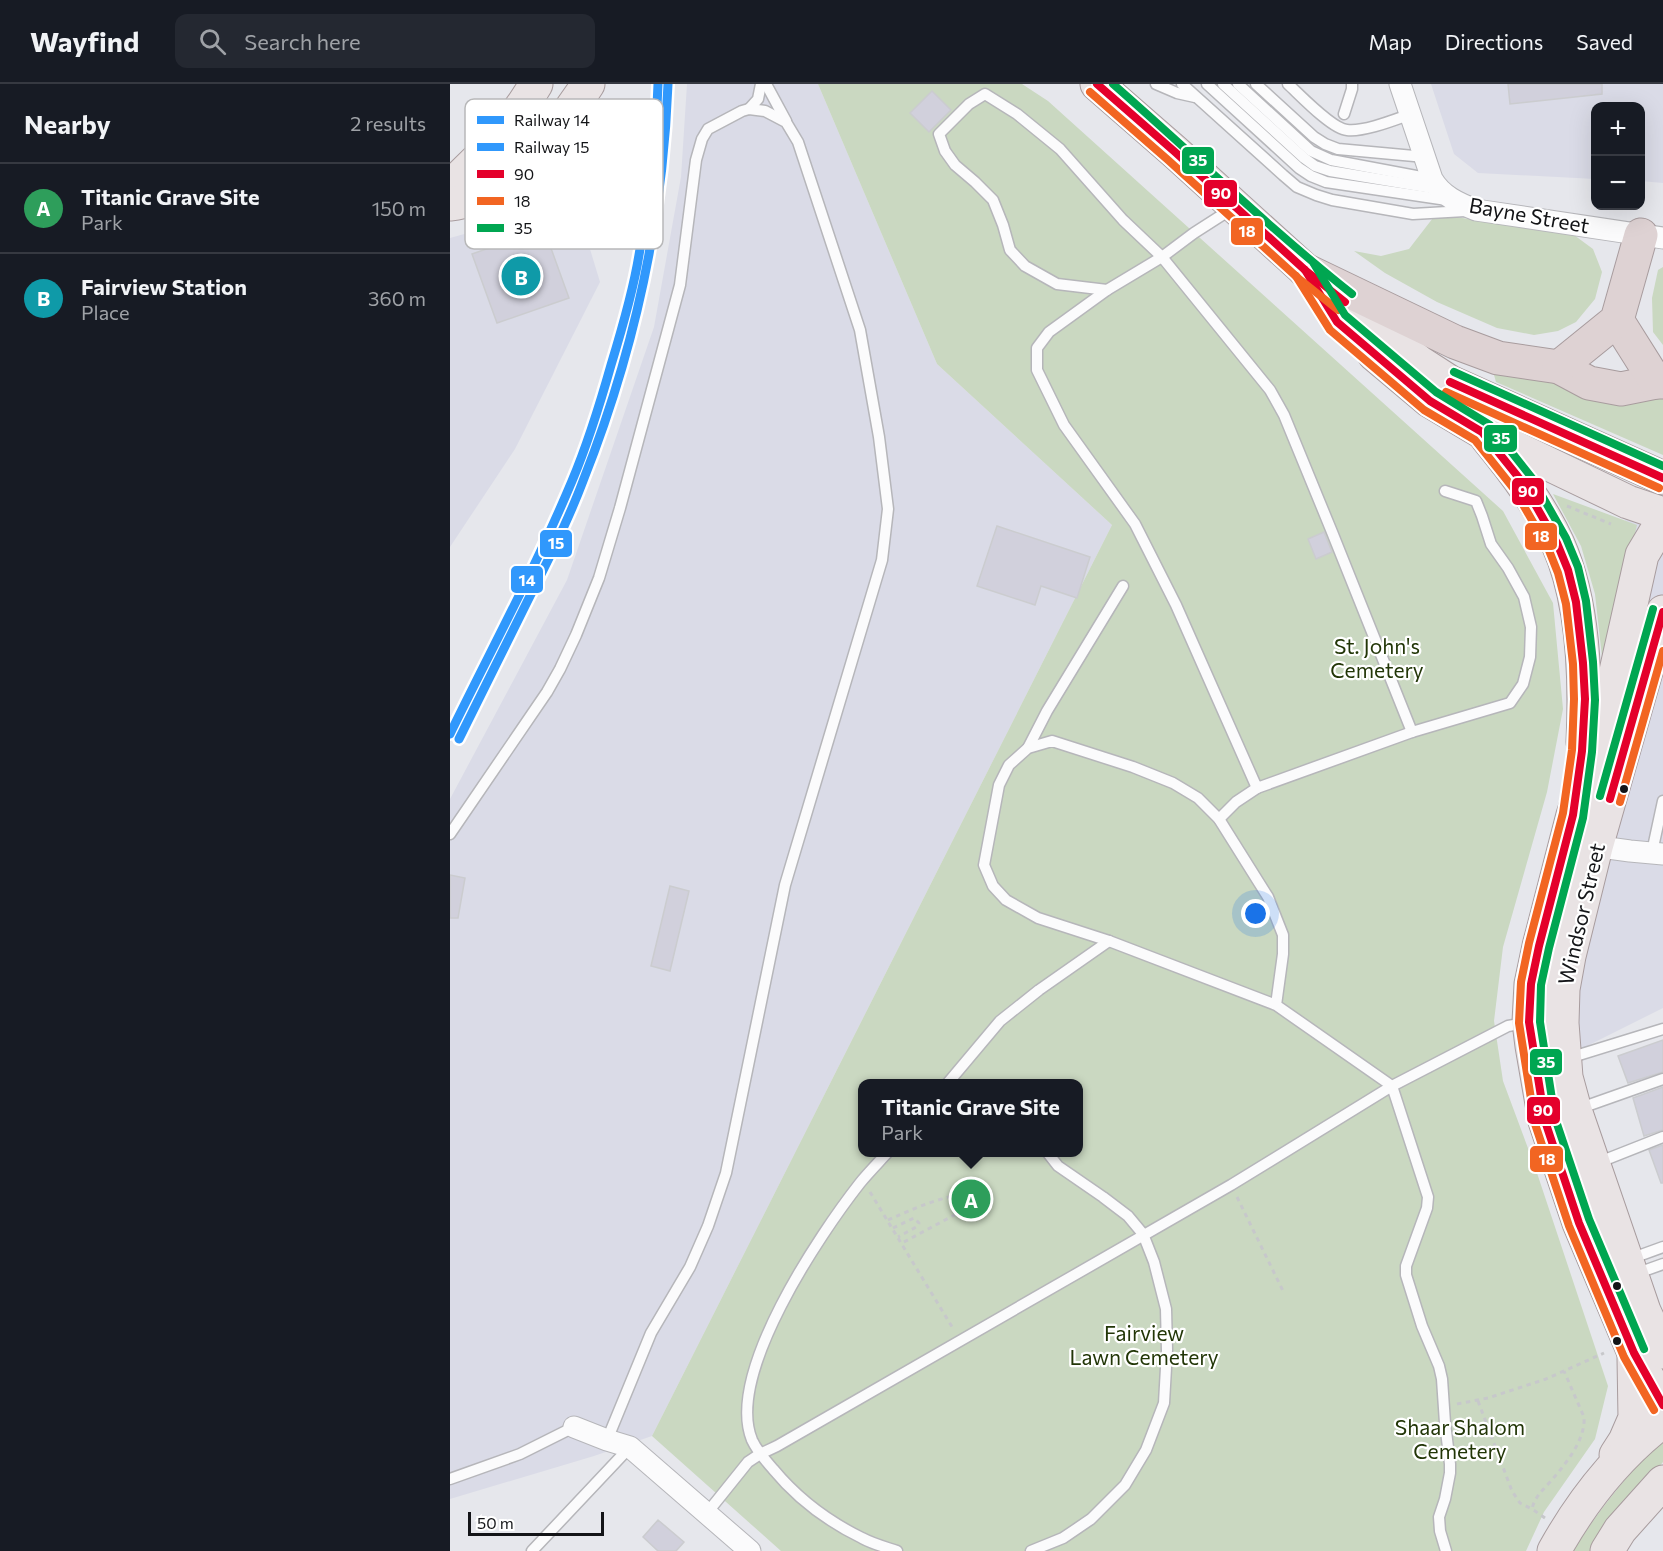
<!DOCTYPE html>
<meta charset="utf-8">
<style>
:root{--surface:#171b24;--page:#242831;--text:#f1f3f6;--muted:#9ea1a6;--line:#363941;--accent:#b45309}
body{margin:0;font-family:Commissioner,sans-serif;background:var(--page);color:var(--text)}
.controls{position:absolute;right:18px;top:18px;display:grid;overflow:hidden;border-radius:12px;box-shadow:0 6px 24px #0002}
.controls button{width:54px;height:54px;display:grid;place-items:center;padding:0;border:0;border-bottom:2px solid var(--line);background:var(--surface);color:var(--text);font:30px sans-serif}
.scale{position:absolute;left:18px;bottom:15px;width:136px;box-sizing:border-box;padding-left:6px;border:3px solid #131417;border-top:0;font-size:16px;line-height:21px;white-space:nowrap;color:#131417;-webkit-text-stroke:4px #fff;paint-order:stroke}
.you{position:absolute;left:806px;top:830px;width:21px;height:21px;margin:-15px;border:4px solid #fff;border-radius:50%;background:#1a73e8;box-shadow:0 0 0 9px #1a73e833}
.badge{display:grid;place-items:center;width:39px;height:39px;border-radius:50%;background:var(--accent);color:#fff;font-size:20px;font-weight:700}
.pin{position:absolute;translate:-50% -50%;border:3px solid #fff;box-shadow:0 2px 6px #0006}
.popup{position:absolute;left:408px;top:995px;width:225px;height:78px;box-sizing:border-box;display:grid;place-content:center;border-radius:12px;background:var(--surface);filter:drop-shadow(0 2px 4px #0005);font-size:20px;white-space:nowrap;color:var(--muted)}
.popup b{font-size:22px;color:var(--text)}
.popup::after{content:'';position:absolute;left:50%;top:100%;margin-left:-12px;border:12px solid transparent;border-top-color:var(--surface)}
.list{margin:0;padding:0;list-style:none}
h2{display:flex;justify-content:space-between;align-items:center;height:78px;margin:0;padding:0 24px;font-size:26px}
h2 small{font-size:20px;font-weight:400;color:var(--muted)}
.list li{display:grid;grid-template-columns:39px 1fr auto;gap:18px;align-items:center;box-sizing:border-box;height:90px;padding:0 24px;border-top:2px solid var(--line)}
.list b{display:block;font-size:22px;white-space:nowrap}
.list p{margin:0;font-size:20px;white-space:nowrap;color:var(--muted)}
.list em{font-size:20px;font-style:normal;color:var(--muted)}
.icon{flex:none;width:33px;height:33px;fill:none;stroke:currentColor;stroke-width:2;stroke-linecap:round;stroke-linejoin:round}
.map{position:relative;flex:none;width:1213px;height:1467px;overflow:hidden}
header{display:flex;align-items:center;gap:36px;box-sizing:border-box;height:84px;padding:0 30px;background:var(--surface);border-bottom:2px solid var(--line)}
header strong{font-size:28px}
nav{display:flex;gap:33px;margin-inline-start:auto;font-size:21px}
.search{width:420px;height:54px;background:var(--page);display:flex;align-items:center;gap:15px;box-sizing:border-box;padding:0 21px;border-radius:12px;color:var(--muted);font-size:22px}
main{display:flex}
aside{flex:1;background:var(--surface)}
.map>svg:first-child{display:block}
</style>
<header>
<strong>Wayfind</strong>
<div class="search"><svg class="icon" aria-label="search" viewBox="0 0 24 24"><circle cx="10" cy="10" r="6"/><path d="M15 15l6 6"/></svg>Search here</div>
<nav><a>Map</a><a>Directions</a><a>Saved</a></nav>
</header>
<main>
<aside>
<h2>Nearby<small>2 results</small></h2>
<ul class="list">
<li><span class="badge" style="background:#2e9e5b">A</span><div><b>Titanic Grave Site</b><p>Park</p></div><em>150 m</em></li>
<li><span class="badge" style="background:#0f9aa8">B</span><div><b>Fairview Station</b><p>Place</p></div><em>360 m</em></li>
</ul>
</aside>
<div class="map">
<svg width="1213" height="1467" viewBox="0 0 1213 1467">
<rect width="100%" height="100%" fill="#e6e7ec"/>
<g fill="#dadbe7">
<path d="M 237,0 L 368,0 L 487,280 L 662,441 L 202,1352 L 144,1372 L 0,1415 L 0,715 L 117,496 L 204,243 L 231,93 Z"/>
<path d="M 981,0 L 1213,0 L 1213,99 L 1191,97 L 1190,22 L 1146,22 L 1145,95 L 1028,89 L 1004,70 Z"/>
<path d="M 126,119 L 150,198 L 65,365 L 0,463 L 0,154 Z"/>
<path d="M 1176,431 L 1213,437 L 1213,924 L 1091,985 Z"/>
</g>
<g fill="#cad8c1" fill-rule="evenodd">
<path d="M 368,0 L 572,0 L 598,17 L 1053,427 L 1103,519 L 1113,625 L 1097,708 L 1053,863 L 1044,937 L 1053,997 L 1085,1083 L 1158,1302 L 1145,1355 L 1094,1428 L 1076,1467 L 331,1467 L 202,1352 L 662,441 L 487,280 ZM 413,1000 L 629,1000 L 629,1068 L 413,1068 Z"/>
<path d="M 986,130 L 1124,151 L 1143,165 L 1152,188 L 1145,215 L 1126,238 L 1108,247 L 1084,251 L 1047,244 L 987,218 L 935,189 L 904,167 L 931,172 L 959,165 Z"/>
<path d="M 1213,183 L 1213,261 L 1203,248 L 1202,214 L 1208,186 Z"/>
<path d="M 1047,287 L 1213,311 L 1213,371 L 1046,298 L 1044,291 Z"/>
<path d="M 1103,410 L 1187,441 L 1153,582 L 1145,510 L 1131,462 Z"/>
<path d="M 1213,1356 L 1213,1378 L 1185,1412 L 1147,1467 L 1123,1467 C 1140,1440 1159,1414 1180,1390 C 1190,1378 1200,1366 1213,1356 Z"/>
</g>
<g fill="#d1d0dc" stroke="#cbcccf" stroke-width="1.5">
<path d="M 1058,0 L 1152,0 L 1152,10 L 1060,20 Z"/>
<path d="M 482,7 L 501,26 L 479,48 L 460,29 Z"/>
<path d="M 94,145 L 119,214 L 47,239 L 22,170 Z"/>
<path d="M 547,442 L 640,473 L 627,514 L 591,502 L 585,521 L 527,502 Z"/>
<path d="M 874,448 L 882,468 L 866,475 L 858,455 Z"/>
<path d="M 0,791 L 15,794 L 8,834 L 0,834 Z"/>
<path d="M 220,802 L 239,807 L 220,887 L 201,882 Z"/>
<path d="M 1213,956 L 1213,988 L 1178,999 L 1168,972 Z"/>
<path d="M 1213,1003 L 1213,1046 L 1194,1052 L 1183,1014 Z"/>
<path d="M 1213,1061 L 1213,1099 L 1211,1099 L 1199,1066 Z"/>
<path d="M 208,1436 L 234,1458 L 226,1467 L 208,1467 L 193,1453 Z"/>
</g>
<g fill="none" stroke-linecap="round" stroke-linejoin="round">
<defs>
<g id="lane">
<path d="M 316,0 L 336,37"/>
<path d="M 706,0 L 727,9 L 745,13"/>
<path d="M 732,0 L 833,91 L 847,103 L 866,111 L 882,116 L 963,130 L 1015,127"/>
<path d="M 757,0 L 849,84 L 861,92 L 876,98 L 997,116"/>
<path d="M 773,0 L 854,74 L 865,82 L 880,87 L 988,105"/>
<path d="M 788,0 L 861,67 L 881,76 L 982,95"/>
<path d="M 806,0 L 864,53 L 875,60 L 888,65 L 975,73"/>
<path d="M 838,0 C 850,11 882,45 897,46 C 914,48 944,36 961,30"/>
<path d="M 299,25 L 308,15 L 311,0"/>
<path d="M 894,30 L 902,5 L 902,0"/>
<path d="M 783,124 L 744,149 L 712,173 L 657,206 L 599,248 L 587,264 L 587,286 L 614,341 L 685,440 L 726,521 L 807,704 L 962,648 L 1060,619 L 1073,600 L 1080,573 L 1081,543 L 1074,513 L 1058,484 L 1041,460 L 1032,432 L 1026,417 L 995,407"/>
<path d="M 657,206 L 607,200 L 575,182 L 560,166 L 553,141 L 543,116 L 525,98 L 505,81 L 495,67 L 489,50 L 519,20 L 535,10 L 567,30 L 610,65 L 673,136 L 712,173 L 820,306 L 834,331 L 882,448 L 962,648"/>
<path d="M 578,664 L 597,627 L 673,502"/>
<path d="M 769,735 L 786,718 L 807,704"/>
<path d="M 0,750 L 97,608 L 110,585 L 126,551 L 149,494 L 170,424 L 230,201 L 246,76 L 252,55 L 258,45 L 292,27 L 299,25 L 315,27 L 336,38 L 348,58 L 410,246 L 429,353 L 438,425 L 432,476 L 335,801 L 276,1089 L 258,1142 L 240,1183 L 201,1249 L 157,1356"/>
<path d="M 1202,768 L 1213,717"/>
<path d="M 826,921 L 833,870 L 833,851 L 818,813 L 769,735 L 748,714 L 723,699 L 683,683 L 602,657 L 578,664 L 559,681 L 549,701 L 534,781 L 543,802 L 556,816 L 588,834 L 659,857 L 826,921 L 942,1002 L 1058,942 L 1076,939"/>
<path d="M 1119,974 L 1213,945"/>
<path d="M 497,1000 L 550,937 L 589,906 L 659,857"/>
<path d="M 1128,1025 L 1213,995"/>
<path d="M 438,1068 C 429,1078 419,1088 410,1099 C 370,1150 275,1290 302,1356 C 307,1367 315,1376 323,1385 C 347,1414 379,1438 412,1454 C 423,1460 435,1463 447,1467"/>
<path d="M 1147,1079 L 1213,1053"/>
<path d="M 1180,1175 L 1213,1163"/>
<path d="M 1185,1190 L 1213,1180"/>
<path d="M 0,1395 L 70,1370 L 124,1343"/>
<path d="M 257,1429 L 298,1378 L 310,1370 L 327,1362 L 781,1101 L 942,1002 L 978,1113 L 977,1124 L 956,1182 L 956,1191 L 972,1242 L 989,1282 L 992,1295 L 995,1339 L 1000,1380 L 1000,1389 L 995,1415 L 989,1433 L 990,1447 L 996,1467"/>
<path d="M 82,1467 L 180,1363"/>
<path d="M 581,1467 L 613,1454 L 641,1435 L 675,1401 L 696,1366 L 714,1319 L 717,1266 L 716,1225 L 704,1178 L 693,1150 L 678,1132 L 653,1113 L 608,1082 L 597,1068"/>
</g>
<g id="street">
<path d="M 950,0 L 982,95 C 992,112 1008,119 1026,126 L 1213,154"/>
<path d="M 1136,761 L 1180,767 L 1213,770"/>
<path d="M 124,1343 L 157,1356 L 180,1363 L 300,1467"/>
</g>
<g id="primary">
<path d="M 647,0 L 725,68 L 855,186 L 969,278 L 1000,298 L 1213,394"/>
<path d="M 0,102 C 34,72 63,39 86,0"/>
<path d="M 0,120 C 56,114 109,45 138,0"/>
<path d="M 924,270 L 980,317 L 1032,348 L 1178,418 L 1213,430"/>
<path d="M 1037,354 C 1064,387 1090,421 1108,460 C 1134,519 1136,594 1133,658"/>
<path d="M 1213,436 L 1192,471 L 1164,596 L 1144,669 L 1123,731 L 1089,862 L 1081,900 L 1079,938 L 1082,962 L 1095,1037 L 1129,1139 L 1184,1269 L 1213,1321"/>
<path d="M 1213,528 L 1146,763 L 1119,872 L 1113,905 L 1112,939 L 1116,993 L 1125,1026 L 1194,1227 L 1213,1268"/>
<path d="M 1166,1371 L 1175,1357 L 1185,1334 L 1184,1274"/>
<path d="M 1104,1467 C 1132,1417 1167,1372 1213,1337"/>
<path d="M 1157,1467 L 1170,1446 L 1213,1398"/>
</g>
<g id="highway">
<path d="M 855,186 L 1005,258 L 1048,274 L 1109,283 L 1139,299 L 1171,305 L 1206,298 L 1213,298"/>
<path d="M 1167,236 L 1206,298"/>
<path d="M 1109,283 L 1167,236 L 1191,151"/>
</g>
</defs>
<use href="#lane" stroke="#b6b6ba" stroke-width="13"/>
<use href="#street" stroke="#b6b6ba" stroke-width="23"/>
<use href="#primary" stroke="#a89c9e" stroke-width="35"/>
<use href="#highway" stroke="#a89c9e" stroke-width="35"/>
<g stroke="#c7c8cb" stroke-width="3" stroke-dasharray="4.5 4.5" stroke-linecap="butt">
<path d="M 1117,422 L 1161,440"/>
<path d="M 600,1000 L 602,994"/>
<path d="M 420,1108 L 504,1246"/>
<path d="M 787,1113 L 834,1209"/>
<path d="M 438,1136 C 456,1128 512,1102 529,1113 L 528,1116 L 523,1121 L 452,1159"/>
<path d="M 443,1144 L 464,1134 L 469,1139 L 468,1142 L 448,1153"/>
<path d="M 1028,1317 L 1062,1407 L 1070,1419 L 1082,1425"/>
<path d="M 1007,1320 L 1038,1314 L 1096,1295 L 1154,1269"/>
<path d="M 1095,1434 L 1082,1425 C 1084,1414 1092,1407 1100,1398 C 1114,1382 1136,1356 1134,1333 L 1114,1287"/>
</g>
<use href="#lane" stroke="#fbfbfc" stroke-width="10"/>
<use href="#street" stroke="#fbfbfc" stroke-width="21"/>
<use href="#primary" stroke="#e9e3e4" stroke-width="33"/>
<use href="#highway" stroke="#ded2d3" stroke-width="33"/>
<defs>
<g id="bus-1">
<path d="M 647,0 L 725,68 L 855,186 L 895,218"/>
<path d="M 855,186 L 887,238 L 980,317 L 1032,348 L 1073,399 L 1107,459 L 1118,486 L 1126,518 L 1133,579 L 1135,615 L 1132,667 L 1123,731 L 1089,862 L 1081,900 L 1079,938 L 1095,1037 L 1129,1139 L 1184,1269 L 1213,1321"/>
<path d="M 1000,298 L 1213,394"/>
<path d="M 1160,715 L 1213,528"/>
</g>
<g id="bus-2">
<path d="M 640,8 L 718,76 L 848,194 L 888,226"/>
<path d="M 846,192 L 880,246 L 974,326 L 1025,356 L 1064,405 L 1098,464 L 1108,489 L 1116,520 L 1123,580 L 1124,615 L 1122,666 L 1113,729 L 1079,859 L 1071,898 L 1069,939 L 1085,1040 L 1119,1142 L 1174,1273 L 1204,1326"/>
<path d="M 996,308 L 1209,404"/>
<path d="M 1170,718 L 1213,567"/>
</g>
<g id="bus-3">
<path d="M 663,0 C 743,70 819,144 902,210"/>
<path d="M 864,180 L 895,231 L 986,308 L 1040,341 L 1082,394 L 1116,454 L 1128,483 L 1136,517 L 1143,578 L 1145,616 L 1142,668 L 1133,734 L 1099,864 L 1091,901 L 1090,938 L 1105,1034 L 1139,1135 L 1194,1265"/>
<path d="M 1004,288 L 1213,382"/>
<path d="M 1150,712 L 1203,525"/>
</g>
</defs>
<use href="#bus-1" stroke="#fff" stroke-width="12"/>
<use href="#bus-2" stroke="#fff" stroke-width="12"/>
<use href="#bus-3" stroke="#fff" stroke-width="12"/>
<use href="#bus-1" stroke="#e4002b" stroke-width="8"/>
<use href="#bus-2" stroke="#f26522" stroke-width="8"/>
<use href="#bus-3" stroke="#00a651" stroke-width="8"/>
<defs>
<path id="rail-1" d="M 0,650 C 41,566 86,483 122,397 C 138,359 150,320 161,281 C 172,245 183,208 189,171 C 199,115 206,57 208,0"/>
<path id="rail-2" d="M 9,655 C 33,607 56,560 80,512 C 99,475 118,437 133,397 C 183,271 213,136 218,0"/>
</defs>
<use href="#rail-1" stroke="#fff" stroke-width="14"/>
<use href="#rail-2" stroke="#fff" stroke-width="14"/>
<use href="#rail-1" stroke="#3098fc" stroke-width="9"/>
<use href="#rail-2" stroke="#3098fc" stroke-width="9"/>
</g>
<g fill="#131417" stroke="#fff" stroke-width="2">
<circle cx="1174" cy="705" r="5"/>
<circle cx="1167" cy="1202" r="5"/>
<circle cx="1167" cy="1257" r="5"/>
</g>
<g text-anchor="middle" stroke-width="4.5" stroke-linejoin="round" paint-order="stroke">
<g font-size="21" fill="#131417" stroke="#fff">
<text transform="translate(1079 132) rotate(10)" y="7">Bayne Street</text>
<text transform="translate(1132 830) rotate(-77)" y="7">Windsor Street</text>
</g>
<g font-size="21" fill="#223607" stroke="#fff">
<text x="927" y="570">St. John's<tspan x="927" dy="24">Cemetery</tspan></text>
<text x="694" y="1257">Fairview<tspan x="694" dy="24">Lawn Cemetery</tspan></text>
<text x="1010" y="1351">Shaar Shalom<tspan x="1010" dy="24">Cemetery</tspan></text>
</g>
</g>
<rect x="15" y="15" width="198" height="150" rx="9" fill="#fff" stroke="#b8b8b9" stroke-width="1.5"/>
<rect x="27" y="32" width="27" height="8" fill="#3098fc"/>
<rect x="27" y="59" width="27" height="8" fill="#3098fc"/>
<rect x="27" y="86" width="27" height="8" fill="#e4002b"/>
<rect x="27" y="113" width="27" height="8" fill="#f26522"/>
<rect x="27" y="140" width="27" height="8" fill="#00a651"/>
<g font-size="16" fill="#131417">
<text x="64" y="42">Railway 14</text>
<text x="64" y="69">Railway 15</text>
<text x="64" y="96">90</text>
<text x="64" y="123">18</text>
<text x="64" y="150">35</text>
</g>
<g stroke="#fff" stroke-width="2">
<rect x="731" y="62" width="34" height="29" rx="6" fill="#00a651"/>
<rect x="753" y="95" width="35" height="29" rx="6" fill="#e4002b"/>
<rect x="780" y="133" width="34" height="29" rx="6" fill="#f26522"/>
<rect x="1033" y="340" width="35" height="29" rx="6" fill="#00a651"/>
<rect x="1061" y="393" width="34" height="29" rx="6" fill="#e4002b"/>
<rect x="1074" y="438" width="34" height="29" rx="6" fill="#f26522"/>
<rect x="89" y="445" width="34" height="29" rx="6" fill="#3098fc"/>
<rect x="60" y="481" width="34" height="29" rx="6" fill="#3098fc"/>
<rect x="1079" y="964" width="34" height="28" rx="6" fill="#00a651"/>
<rect x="1076" y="1012" width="35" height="29" rx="6" fill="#e4002b"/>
<rect x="1079" y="1061" width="35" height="28" rx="6" fill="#f26522"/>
</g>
<g font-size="16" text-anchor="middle" font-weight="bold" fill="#fff">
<text x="748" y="82">35</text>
<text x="771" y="115">90</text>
<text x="797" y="153">18</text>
<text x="1051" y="360">35</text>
<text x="1078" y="413">90</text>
<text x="1091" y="458">18</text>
<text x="106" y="465">15</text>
<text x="77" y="502">14</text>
<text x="1096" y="984">35</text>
<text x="1093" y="1032">90</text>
<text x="1097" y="1081">18</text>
</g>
</svg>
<div class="controls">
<button>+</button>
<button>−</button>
</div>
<div class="scale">50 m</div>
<div class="you"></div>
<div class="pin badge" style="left:521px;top:1115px;background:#2e9e5b">A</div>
<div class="popup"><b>Titanic Grave Site</b>Park</div>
<div class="pin badge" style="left:71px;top:192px;background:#0f9aa8">B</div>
</div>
</main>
